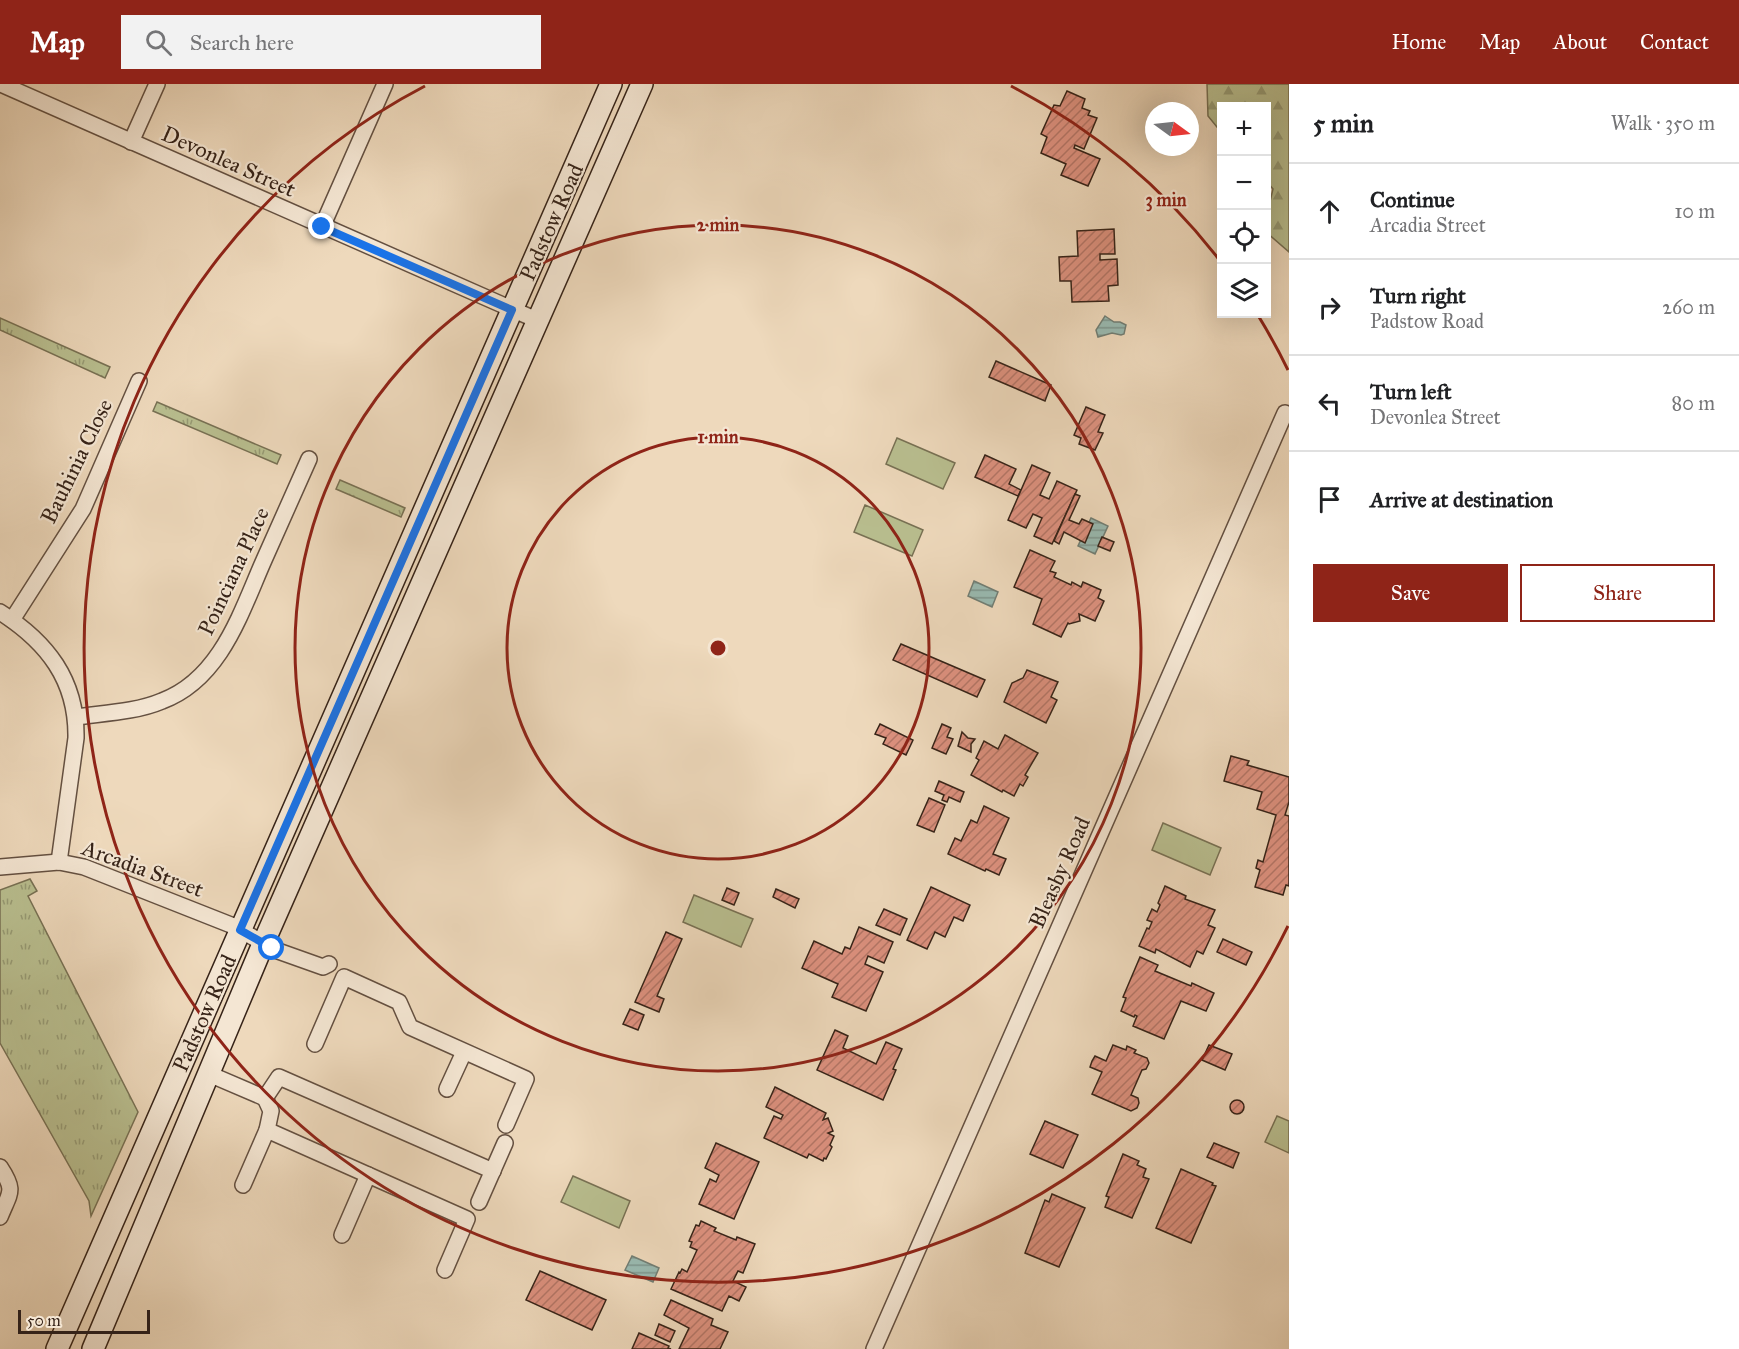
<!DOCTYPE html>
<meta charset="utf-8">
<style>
:root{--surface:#fff;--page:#f2f2f2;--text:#202124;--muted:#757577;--line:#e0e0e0;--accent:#8f2418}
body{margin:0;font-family:"IM FELL Great Primer",serif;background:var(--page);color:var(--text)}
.controls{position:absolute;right:18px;top:18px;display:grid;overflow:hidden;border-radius:0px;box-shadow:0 6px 24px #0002}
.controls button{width:54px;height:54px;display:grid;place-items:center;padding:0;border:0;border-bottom:2px solid var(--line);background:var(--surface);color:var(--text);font:30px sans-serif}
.compass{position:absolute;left:1145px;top:18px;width:54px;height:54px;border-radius:50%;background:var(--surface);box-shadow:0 6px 24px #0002;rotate:105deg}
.scale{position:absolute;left:18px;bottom:15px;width:132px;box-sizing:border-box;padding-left:6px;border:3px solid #362318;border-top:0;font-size:16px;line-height:21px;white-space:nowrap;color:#362318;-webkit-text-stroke:4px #f4e6d3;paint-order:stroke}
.stop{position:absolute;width:18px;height:18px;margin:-14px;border:4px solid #1a73e8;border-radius:50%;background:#fff}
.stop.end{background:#1a73e8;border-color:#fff;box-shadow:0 2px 6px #0008}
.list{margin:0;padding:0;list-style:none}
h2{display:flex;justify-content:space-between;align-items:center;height:78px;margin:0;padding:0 24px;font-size:26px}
h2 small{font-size:20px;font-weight:400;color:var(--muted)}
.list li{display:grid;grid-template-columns:39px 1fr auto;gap:18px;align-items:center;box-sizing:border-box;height:96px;padding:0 24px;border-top:2px solid var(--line)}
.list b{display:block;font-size:22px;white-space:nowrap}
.list p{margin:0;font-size:20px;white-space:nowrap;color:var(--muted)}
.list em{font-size:20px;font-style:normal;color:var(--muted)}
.actions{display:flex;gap:12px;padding:18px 24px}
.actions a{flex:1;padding:14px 0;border:2px solid var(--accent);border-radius:0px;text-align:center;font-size:21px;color:var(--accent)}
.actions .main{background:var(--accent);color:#fff}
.icon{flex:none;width:33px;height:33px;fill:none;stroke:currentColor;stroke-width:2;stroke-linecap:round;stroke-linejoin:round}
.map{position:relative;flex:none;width:1289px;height:1265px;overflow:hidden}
header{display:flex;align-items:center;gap:36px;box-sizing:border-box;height:84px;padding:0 30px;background:var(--accent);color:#fff}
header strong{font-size:28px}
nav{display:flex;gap:33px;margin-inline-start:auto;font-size:21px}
.search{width:420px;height:54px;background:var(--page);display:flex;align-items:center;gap:15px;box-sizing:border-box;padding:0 21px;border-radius:0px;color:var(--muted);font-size:22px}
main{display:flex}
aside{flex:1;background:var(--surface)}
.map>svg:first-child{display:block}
</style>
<header>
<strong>Map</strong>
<div class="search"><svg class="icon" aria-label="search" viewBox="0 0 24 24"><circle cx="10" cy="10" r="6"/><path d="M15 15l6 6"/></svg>Search here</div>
<nav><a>Home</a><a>Map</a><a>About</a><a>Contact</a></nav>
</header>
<main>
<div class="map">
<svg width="1289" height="1265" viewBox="0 0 1289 1265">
<defs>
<pattern id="grass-tufts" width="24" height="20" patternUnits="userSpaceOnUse" patternTransform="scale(1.5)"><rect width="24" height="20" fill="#b9bf90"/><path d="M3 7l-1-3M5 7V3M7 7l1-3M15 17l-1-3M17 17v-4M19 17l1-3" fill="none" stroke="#979b75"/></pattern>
<pattern id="forest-firs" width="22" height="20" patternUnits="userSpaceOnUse" patternTransform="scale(1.5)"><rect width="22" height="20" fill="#b9bf90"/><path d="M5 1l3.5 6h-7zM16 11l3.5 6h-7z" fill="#979b75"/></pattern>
<pattern id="water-rules" width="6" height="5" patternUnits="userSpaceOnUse" patternTransform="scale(1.5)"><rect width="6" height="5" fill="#99bab1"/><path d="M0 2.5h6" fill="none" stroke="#7e978f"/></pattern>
<pattern id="building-hatch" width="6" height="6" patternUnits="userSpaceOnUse" patternTransform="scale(1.5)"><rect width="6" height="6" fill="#dd917f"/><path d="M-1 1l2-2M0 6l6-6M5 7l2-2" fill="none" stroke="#b47667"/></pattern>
</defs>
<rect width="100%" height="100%" fill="#eed9bc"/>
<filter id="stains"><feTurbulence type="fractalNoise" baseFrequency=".00333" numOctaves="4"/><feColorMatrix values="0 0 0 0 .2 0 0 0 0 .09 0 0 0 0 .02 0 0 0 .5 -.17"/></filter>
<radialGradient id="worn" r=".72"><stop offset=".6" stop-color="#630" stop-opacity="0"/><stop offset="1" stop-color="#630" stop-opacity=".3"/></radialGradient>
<g fill="url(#grass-tufts)" stroke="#787154" stroke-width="1.5">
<path d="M 0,234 L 110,283 L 105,294 L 0,246 Z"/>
<path d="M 157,318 L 281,371 L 277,380 L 153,327 Z"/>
<path d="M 340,396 L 405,424 L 401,433 L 336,405 Z"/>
<path d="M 30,795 L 37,807 L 28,812 L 138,1028 L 91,1132 L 89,1117 L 0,959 L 0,806 Z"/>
</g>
<path fill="url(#forest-firs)" stroke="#787154" stroke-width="1.5" d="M 1207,0 L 1289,0 L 1289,168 L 1267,149 L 1267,130 L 1273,105 L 1267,98 L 1266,22 L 1222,22 L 1221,48 L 1208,32 Z"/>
<g fill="#b9bf90" stroke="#787154" stroke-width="1.5">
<path d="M 897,354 L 955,379 L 943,405 L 886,380 Z"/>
<path d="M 865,421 L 923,446 L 912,472 L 854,448 Z"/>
<path d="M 1163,739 L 1221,764 L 1210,791 L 1152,766 Z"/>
<path d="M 694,811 L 753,835 L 741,863 L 683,838 Z"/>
<path d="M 1277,1032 L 1289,1037 L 1289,1069 L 1265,1058 Z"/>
<path d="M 573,1092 L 630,1117 L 619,1144 L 561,1118 Z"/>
</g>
<g fill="url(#water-rules)" stroke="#717e74" stroke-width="1.5">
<path d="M 1105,232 L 1114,238 L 1120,238 L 1126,241 L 1124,250 L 1121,251 L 1112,249 L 1098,253 L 1096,246 Z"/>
<path d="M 1091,434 L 1108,442 L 1095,470 L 1078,462 Z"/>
<path d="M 974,497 L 998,508 L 992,523 L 968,512 Z"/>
<path d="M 632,1172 L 659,1184 L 653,1198 L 625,1186 Z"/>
</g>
<g fill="url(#building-hatch)" stroke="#362318" stroke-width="1.5">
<path d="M 1067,7 L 1085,15 L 1082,24 L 1090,27 L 1088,31 L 1097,34 L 1084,65 L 1075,61 L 1074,64 L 1100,75 L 1088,102 L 1061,91 L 1066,80 L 1041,69 L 1047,53 L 1041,50 L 1054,21 L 1060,22 Z"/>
<path d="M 1114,145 L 1115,170 L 1100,170 L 1100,176 L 1117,175 L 1118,201 L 1108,202 L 1109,217 L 1072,218 L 1071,197 L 1060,197 L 1059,173 L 1078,172 L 1077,147 Z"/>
<path d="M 996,277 L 1051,301 L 1045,317 L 989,293 Z"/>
<path d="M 1086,323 L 1105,331 L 1098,348 L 1103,349 L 1095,366 L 1079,360 L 1081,354 L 1074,351 Z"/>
<path d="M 985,371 L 1016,385 L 1009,400 L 1021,406 L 1018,412 L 975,393 Z"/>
<path d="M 1032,381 L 1050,389 L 1040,411 L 1049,415 L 1057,397 L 1077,406 L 1052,460 L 1034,452 L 1042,434 L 1033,430 L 1026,444 L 1008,436 Z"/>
<path d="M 1075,410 L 1080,412 L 1069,436 L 1079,440 L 1082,435 L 1093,440 L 1085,459 L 1064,448 L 1059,460 L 1054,457 Z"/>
<path d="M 1102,453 L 1114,458 L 1110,467 L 1098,462 Z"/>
<path d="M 1030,466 L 1055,477 L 1050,487 L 1056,489 L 1054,493 L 1071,501 L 1072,498 L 1081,503 L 1083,498 L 1101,506 L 1098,514 L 1104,517 L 1095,537 L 1079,530 L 1080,537 L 1069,540 L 1068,539 L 1061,553 L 1033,540 L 1042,515 L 1014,503 Z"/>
<path d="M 901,560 L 985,596 L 977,613 L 893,576 Z"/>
<path d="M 1027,586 L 1058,598 L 1051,613 L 1057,616 L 1046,639 L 1004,618 L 1012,599 L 1023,594 Z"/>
<path d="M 880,640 L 913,656 L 906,671 L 883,660 L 886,654 L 875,650 Z"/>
<path d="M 942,640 L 951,644 L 947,653 L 953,655 L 946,670 L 932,664 Z"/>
<path d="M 962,648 L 968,654 L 975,655 L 971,660 L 971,668 L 958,662 Z"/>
<path d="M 1005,651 L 1038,669 L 1025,691 L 1028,693 L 1023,702 L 1020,700 L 1014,712 L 1003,706 L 1002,708 L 971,691 L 979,676 L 976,674 L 984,657 L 998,665 Z"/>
<path d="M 1231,672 L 1249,677 L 1247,681 L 1289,693 L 1289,718 L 1285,731 L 1289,732 L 1289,802 L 1286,801 L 1283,811 L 1255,803 L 1260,786 L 1256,784 L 1258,776 L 1263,778 L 1276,731 L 1257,725 L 1262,708 L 1224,697 Z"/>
<path d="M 939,697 L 964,708 L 960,718 L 949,713 L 947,718 L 942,716 L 944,711 L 935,707 Z"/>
<path d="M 929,714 L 945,721 L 934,748 L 917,741 Z"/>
<path d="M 984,722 L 1009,734 L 993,770 L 1006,775 L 999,791 L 986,785 L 985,787 L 948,770 L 955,754 L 961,757 L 971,736 L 977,739 Z"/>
<path d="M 1165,802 L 1186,812 L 1185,815 L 1215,826 L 1208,841 L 1215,844 L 1203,870 L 1197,867 L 1190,883 L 1156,865 L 1155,869 L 1139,862 L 1147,844 L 1149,845 L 1152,838 L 1147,836 L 1152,825 L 1157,828 L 1160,821 L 1158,819 Z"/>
<path d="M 931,803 L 970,821 L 963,837 L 954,833 L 945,853 L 935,848 L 927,865 L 907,856 Z"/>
<path d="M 727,804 L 739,809 L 734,821 L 722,816 Z"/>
<path d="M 776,805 L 799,815 L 795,824 L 773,813 Z"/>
<path d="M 884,825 L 907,835 L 900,851 L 876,841 Z"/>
<path d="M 859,843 L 893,858 L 884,879 L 868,872 L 865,880 L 883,888 L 866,927 L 832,913 L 838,900 L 802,884 L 814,857 L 842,870 L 845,863 L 850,865 Z"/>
<path d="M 666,848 L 682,855 L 657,912 L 664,915 L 659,928 L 635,918 Z"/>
<path d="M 1223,855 L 1252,868 L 1246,881 L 1217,868 Z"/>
<path d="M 1140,873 L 1158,881 L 1155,887 L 1191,902 L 1192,899 L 1214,909 L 1206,927 L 1181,917 L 1164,955 L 1133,942 L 1137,932 L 1135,931 L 1134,933 L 1121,927 L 1126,914 L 1123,913 Z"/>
<path d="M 630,925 L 644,931 L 638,946 L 623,940 Z"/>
<path d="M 835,946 L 848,952 L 843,964 L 876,980 L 886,958 L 902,965 L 893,985 L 896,986 L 883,1016 L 817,986 Z"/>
<path d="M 1113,961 L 1126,966 L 1127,962 L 1136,966 L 1134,969 L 1147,974 L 1149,979 L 1146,985 L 1142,986 L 1131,1011 L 1138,1014 L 1139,1019 L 1137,1024 L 1131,1027 L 1092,1010 L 1102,988 L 1090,983 L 1092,977 L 1095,972 L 1106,977 Z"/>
<path d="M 1209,961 L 1232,970 L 1225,986 L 1202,976 Z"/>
<path d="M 775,1003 L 826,1029 L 823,1036 L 828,1034 L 833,1047 L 828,1049 L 834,1052 L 830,1061 L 832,1063 L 826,1075 L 824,1074 L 823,1077 L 809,1070 L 807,1074 L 764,1054 L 774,1032 L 781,1035 L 783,1031 L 766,1023 Z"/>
<circle cx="1237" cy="1023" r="7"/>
<path d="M 1045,1037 L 1078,1051 L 1063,1084 L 1030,1070 Z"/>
<path d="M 716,1059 L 759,1078 L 734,1135 L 699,1120 L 710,1095 L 716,1098 L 719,1091 L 705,1084 Z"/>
<path d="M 1214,1059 L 1239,1069 L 1233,1084 L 1207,1073 Z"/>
<path d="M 1123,1070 L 1139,1077 L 1137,1081 L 1146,1085 L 1143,1093 L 1149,1095 L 1132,1134 L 1105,1123 L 1109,1113 L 1106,1112 Z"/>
<path d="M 1181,1085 L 1213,1099 L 1212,1101 L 1216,1102 L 1191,1159 L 1156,1144 Z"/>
<path d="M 1052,1110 L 1085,1124 L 1059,1183 L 1025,1169 L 1045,1116 L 1049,1118 Z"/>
<path d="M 701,1137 L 716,1144 L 714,1147 L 736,1156 L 737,1153 L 755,1160 L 743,1189 L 738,1187 L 733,1197 L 746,1203 L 739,1217 L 729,1212 L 722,1227 L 671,1205 L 679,1188 L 680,1189 L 682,1185 L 687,1188 L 697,1166 L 690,1163 L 692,1158 L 689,1157 L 696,1141 L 699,1142 Z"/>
<path d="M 540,1187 L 606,1216 L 592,1246 L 526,1216 Z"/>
<path d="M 671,1216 L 713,1235 L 711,1241 L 728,1248 L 720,1265 L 679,1265 L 689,1244 L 664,1231 Z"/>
<path d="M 659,1240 L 675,1247 L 670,1258 L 655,1251 Z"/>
<path d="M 639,1249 L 669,1262 L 668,1264 L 671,1265 L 632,1265 Z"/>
</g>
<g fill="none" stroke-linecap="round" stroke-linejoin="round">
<defs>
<g id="street">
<path d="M 1,0 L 539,237"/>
<path d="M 131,58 L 157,0"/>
<path d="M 322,143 L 385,0"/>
<path d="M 0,528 C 47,558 77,596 76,654 L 59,778"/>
<path d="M 12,536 L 83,425 L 139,297"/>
<path d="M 76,633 C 105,629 136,628 162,617 C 221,595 241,528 264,476 C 279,442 294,408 309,375"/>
<path d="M 0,783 L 59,778 L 84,783 L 231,841 L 278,867 L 323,883 L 329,880"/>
<path d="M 315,960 L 344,893 L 399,918 L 410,943 L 526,995 L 506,1041"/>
<path d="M 209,990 L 265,1014"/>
<path d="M 447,1005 L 464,968"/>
<path d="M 265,1014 L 271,1027 L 267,1046 L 467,1135 L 445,1186"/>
<path d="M 265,1014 L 279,993 L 493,1087"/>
<path d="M 0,1083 C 16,1107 10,1108 0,1133"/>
<path d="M 243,1101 L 267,1046"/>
<path d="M 479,1118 L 505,1059"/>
<path d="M 342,1151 L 368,1091"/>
<path d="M 874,1265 L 1285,329"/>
</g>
<g id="secondary">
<path d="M 57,1265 L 611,0"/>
<path d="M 93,1265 L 263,860 L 642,0"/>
</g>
</defs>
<use href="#street" stroke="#645041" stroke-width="18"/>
<use href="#secondary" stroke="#362318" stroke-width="24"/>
<use href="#street" stroke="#f4e6d3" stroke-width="15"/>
<use href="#secondary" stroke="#f4e6d3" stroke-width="21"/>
</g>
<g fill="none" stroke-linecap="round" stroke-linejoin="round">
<path stroke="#1a73e8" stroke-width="8" d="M 272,864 L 240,846 L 512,226 L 322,143"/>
</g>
<g fill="none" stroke="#8f2418" stroke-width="3">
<circle cx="718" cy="564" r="211"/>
<circle cx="718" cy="564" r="423"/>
<path d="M1288 842A634 634 0 1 1 425 2M1011 2A634 634 0 0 1 1221 178M1259 233A634 634 0 0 1 1288 286"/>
</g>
<g text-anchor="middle" stroke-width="4.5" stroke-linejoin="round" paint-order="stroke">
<g font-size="22" fill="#362318" stroke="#f4e6d3">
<text transform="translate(229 77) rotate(24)" y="8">Devonlea Street</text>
<text transform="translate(551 138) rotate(-66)" y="8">Padstow Road</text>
<text transform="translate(76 377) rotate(-64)" y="8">Bauhinia Close</text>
<text transform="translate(233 487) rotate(-65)" y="8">Poinciana Place</text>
<text transform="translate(143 784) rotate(20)" y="8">Arcadia Street</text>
<text transform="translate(1059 788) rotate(-66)" y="8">Bleasby Road</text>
<text transform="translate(204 929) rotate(-66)" y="8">Padstow Road</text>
</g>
</g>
<circle cx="718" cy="564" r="9" fill="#8f2418" stroke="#f4e6d3" stroke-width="3"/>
<g font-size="18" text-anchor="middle" font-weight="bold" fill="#8f2418" stroke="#f4e6d3" stroke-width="4.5" stroke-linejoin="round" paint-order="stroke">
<text x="1166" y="122">3 min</text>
<text x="718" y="147">2 min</text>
<text x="718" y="359">1 min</text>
</g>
<rect width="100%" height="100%" filter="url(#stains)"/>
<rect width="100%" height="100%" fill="url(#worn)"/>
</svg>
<div class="controls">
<button>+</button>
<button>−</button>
<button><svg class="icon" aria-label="locate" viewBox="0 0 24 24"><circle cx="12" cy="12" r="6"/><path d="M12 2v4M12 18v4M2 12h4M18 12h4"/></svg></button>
<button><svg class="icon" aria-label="layers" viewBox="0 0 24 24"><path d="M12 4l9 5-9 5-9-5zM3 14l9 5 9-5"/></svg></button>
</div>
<svg class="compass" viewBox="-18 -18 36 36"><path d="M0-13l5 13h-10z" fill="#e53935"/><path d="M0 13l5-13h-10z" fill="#757577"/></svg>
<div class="scale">50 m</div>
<div class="stop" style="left:272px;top:864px"></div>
<div class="stop end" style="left:322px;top:143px"></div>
</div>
<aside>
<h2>5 min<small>Walk · 350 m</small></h2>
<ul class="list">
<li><svg class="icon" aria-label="ahead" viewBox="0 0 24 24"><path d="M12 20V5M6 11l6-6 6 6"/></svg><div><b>Continue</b><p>Arcadia Street</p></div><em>10 m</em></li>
<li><svg class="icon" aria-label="right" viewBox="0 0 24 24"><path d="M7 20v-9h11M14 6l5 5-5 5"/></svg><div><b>Turn right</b><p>Padstow Road</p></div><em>260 m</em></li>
<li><svg class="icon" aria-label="left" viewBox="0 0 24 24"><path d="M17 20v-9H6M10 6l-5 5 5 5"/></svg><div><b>Turn left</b><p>Devonlea Street</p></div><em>80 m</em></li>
<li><svg class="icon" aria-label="arrive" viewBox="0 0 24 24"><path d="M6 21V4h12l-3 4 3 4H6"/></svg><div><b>Arrive at destination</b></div></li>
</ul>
<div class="actions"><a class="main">Save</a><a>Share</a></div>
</aside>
</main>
